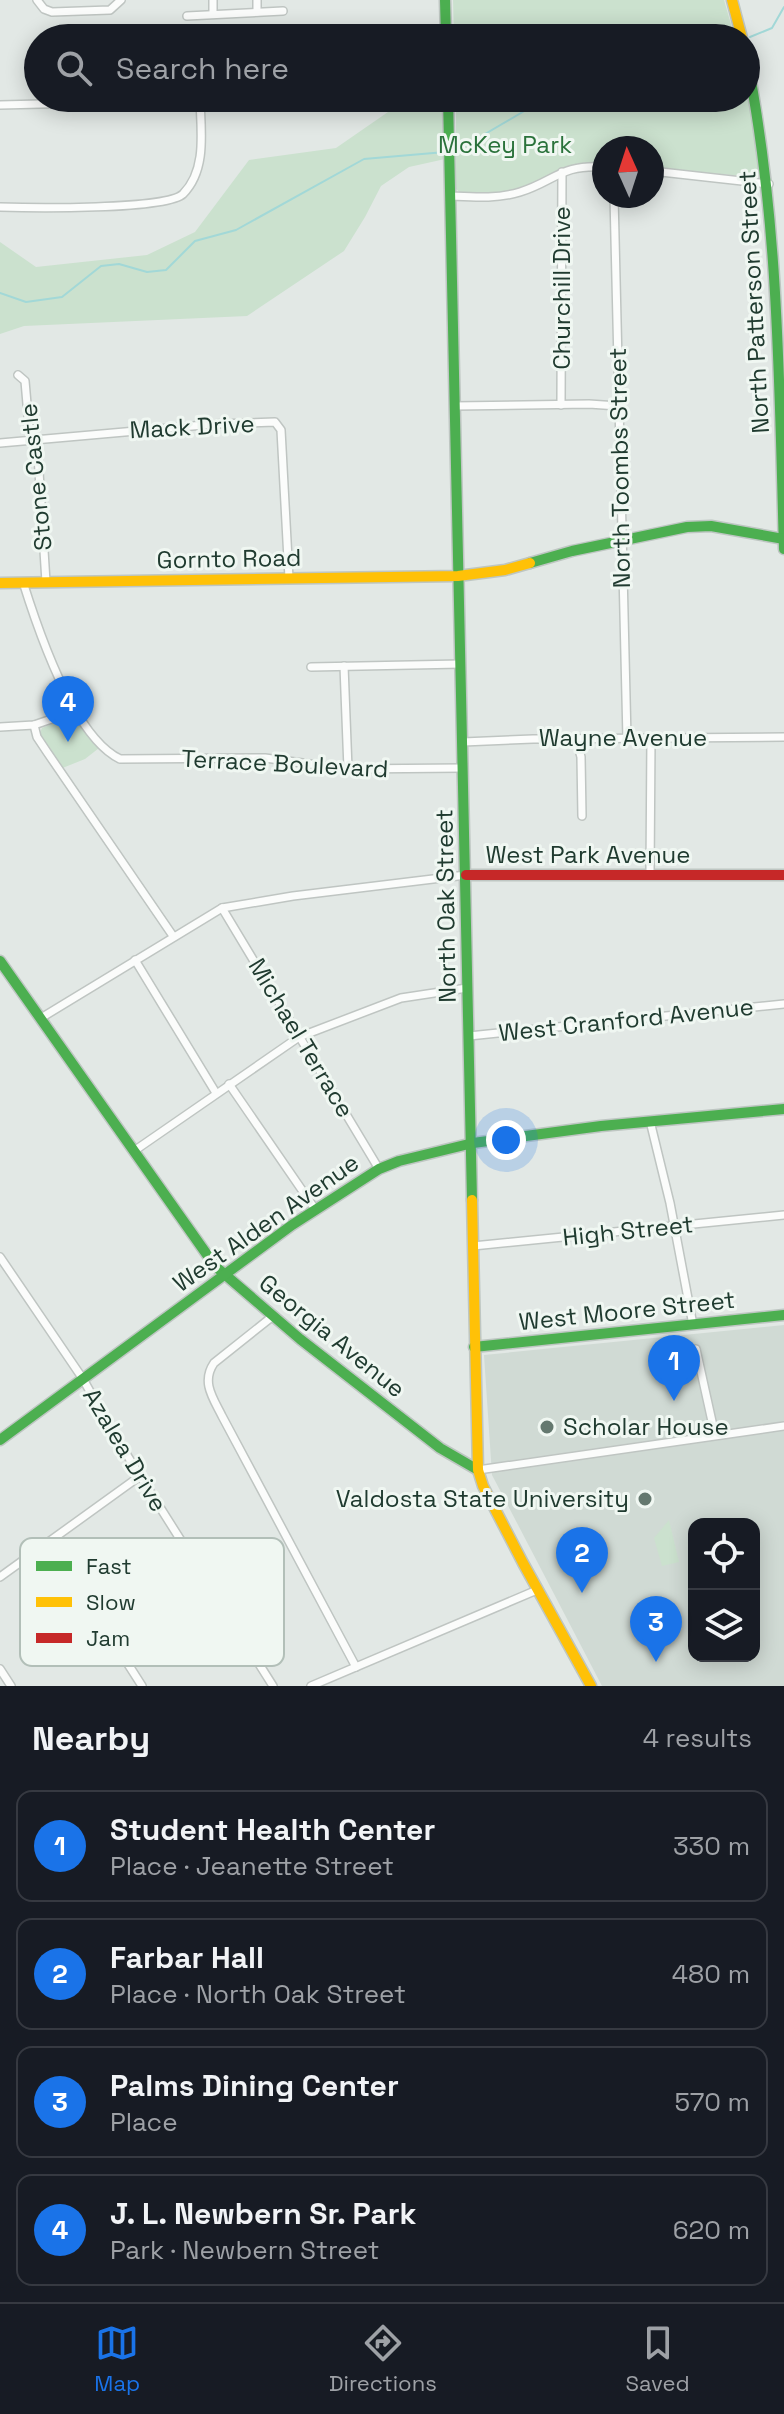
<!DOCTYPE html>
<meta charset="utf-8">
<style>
:root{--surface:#171b24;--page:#242831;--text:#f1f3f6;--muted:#9ea1a6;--line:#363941;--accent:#1a73e8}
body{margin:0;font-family:"Space Grotesk",sans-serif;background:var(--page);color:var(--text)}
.controls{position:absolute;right:24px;bottom:24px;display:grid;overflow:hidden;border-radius:16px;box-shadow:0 4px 20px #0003}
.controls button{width:72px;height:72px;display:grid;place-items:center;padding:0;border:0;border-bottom:2px solid var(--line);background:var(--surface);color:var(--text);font:40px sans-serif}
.compass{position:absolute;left:592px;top:136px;width:72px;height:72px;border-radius:50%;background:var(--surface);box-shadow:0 4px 20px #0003;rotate:357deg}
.you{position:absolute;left:506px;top:1140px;width:28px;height:28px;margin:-20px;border:6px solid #fff;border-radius:50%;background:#1a73e8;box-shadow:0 0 0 12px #1a73e833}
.badge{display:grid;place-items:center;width:52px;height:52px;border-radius:50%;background:var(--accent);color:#fff;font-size:26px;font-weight:700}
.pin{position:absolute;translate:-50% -66px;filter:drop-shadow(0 2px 4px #0008)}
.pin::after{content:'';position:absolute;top:42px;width:28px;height:24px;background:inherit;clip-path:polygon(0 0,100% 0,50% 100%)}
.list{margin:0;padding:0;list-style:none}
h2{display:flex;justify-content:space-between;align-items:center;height:104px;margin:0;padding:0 32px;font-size:34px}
h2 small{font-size:26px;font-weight:400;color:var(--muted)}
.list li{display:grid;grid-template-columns:52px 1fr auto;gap:24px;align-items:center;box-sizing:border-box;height:112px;margin:0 16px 16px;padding:0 16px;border:2px solid var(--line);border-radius:16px}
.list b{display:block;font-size:30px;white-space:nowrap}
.list p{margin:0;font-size:26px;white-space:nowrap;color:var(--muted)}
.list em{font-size:26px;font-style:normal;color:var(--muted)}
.icon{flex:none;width:44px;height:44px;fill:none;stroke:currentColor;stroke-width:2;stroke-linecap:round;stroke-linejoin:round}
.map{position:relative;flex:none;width:784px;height:1686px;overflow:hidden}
.search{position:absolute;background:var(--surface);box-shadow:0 4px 20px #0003;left:24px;right:24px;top:24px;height:88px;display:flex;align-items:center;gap:20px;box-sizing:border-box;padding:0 28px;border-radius:44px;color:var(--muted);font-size:30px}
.sheet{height:616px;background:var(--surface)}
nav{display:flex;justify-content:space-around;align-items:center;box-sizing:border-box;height:112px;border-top:2px solid var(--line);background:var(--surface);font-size:22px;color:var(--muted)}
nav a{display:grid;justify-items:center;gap:4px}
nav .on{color:var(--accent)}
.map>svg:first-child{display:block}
</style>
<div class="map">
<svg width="784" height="1686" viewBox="0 0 784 1686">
<rect width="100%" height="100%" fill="#e2e8e5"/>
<path fill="#d0dad4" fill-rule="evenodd" d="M 784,1325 L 784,1686 L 602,1686 L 492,1475 L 484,1355 ZM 694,1524 L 754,1524 L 754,1656 L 694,1656 Z"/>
<g fill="#cbe1ce">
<path d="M 453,0 L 724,0 L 735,38 L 454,38 Z"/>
<path d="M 746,82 L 761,169 L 754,177 L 652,168 L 652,148 L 604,148 L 604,164 L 580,163 L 565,167 L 517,191 L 462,194 L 456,189 L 456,98 L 746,98 Z"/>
<path d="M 440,103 L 445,106 L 445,159 L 409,167 L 381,186 L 365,217 L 344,251 L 247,316 L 24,326 L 0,334 L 0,242 L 36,267 L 147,255 L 195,232 L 249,160 L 336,148 L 388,112 Z"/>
<path d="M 69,717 L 75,717 L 99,748 L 85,759 L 60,769 L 38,737 L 42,728 Z"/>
<path d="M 669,1520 L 679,1562 L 662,1566 L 654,1538 Z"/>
</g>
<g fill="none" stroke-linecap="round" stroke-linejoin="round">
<g stroke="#a2d8d7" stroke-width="2">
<path d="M 750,37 L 772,28 L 784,7"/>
<path d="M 456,151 L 526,110 L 575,98"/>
<path d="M 0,293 L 26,302 L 62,297 L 101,266 L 119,264 L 147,272 L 166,270 L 195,241 L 236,230 L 364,159 L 445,152"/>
</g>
<defs>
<g id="street">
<path d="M 37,0 L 44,9 L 52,12 L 110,10 L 121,0"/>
<path d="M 213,0 L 213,14"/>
<path d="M 257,0 L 257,12"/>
<path d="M 187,16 L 283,11"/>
<path d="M 0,105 L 286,98"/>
<path d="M 652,171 L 769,184"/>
<path d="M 450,196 C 473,197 497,199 520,192 C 555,181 561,164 604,167"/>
<path d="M 614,196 L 627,739"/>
<path d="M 0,207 C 29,208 166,210 183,194 C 207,170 201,131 200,100"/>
<path d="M 18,375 L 25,381 L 29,427 L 37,440 L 46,582"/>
<path d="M 561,405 L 562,172"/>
<path d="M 455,406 L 589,404 L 618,406"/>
<path d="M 0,443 L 215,424 L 275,422 L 281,430 L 289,578"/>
<path d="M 23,582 C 38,630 74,737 120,759 L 265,758 L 348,769 L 463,768"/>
<path d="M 344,666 L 348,769"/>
<path d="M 311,667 L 461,664"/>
<path d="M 34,725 L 37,737 L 47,752 L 173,936"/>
<path d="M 0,727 L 34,725 L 75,711"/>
<path d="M 576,739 L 581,757 L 582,816"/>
<path d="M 463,742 L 533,739 L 784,737"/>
<path d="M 650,874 L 651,738"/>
<path d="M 222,908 L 379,1169"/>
<path d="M 135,960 L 216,1093"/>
<path d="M 41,1018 L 222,908 L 293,896 L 466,875"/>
<path d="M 469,1036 L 784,1004"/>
<path d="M 229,1084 L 315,1209"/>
<path d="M 650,1121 L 670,1203 L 693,1325"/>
<path d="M 134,1151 L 299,1037 L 401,998 L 467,988"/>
<path d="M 473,1246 L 784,1215"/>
<path d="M 0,1257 L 83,1379 L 113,1433 L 273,1686"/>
<path d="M 273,1316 L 214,1363 C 201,1382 213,1398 222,1416 L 356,1667"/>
<path d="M 696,1349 L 715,1435"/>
<path d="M 478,1470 L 784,1426"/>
<path d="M 50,1542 L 142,1686"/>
<path d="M 0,1577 L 140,1476"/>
<path d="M 0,1669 L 11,1686"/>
<path d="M 311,1686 L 537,1590"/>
</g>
<g id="fast">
<path d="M 445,0 L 446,38"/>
<path d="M 746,55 C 779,218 779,383 784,549"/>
<path d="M 448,98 L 472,1200"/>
<path d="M 530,563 L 572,551 L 687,527 L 711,526 L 784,539"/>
<path d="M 0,961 L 215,1266 L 300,1339 L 440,1448 L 478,1470"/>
<path d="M 474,1347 L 784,1315"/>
<path d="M 0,1440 L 292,1225 L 379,1169 L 399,1161 L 473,1143 L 601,1126 L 784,1109"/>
</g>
<g id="slow">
<path d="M 732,0 L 742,38"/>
<path d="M 0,583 L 458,576 L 505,570 L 530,563"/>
<path d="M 472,1200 L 478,1470 L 483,1486 L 523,1563 L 591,1686"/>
</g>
<path id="jam" d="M 466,875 L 784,875"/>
</defs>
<use href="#street" stroke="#bfc5c2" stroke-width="10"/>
<use href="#fast" stroke="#bec6c2" stroke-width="13"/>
<use href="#slow" stroke="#bec6c2" stroke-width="13"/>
<use href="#jam" stroke="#bec6c2" stroke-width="13"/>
<use href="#street" stroke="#fbfcfb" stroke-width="7"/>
<use href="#fast" stroke="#4caf50" stroke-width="10"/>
<use href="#slow" stroke="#ffc107" stroke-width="10"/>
<use href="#jam" stroke="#c62828" stroke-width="10"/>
</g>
<g fill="#64786f" stroke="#f0f7f2" stroke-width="3">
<circle cx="547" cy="1427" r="8"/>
<circle cx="645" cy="1499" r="8"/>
</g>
<g text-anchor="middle" stroke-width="6" stroke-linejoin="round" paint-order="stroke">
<g font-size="24" fill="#2a723b" stroke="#f0f7f2">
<text x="505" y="153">McKey Park</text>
</g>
<g font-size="24" fill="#203b30" stroke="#f0f7f2">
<text transform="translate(562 288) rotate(-90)" y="8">Churchill Drive</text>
<text transform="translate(754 302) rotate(-93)" y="8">North Patterson Street</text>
<text transform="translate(192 427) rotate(-3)" y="8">Mack Drive</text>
<text transform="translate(620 468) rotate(-91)" y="8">North Toombs Street</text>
<text transform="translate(36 477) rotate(-96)" y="8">Stone Castle</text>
<text transform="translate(229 559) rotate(-1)" y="8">Gornto Road</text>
<text x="623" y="746">Wayne Avenue</text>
<text transform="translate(285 764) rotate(3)" y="8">Terrace Boulevard</text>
<text x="588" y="863">West Park Avenue</text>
<text transform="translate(446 906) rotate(-91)" y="8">North Oak Street</text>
<text transform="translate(626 1020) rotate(-6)" y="8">West Cranford Avenue</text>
<text transform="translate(301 1038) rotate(59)" y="8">Michael Terrace</text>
<text transform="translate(266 1223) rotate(-35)" y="8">West Alden Avenue</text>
<text transform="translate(628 1231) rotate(-6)" y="8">High Street</text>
<text transform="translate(627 1311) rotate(-6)" y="8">West Moore Street</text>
<text transform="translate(332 1336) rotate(39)" y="8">Georgia Avenue</text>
<text transform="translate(125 1450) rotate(59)" y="8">Azalea Drive</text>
</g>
<g font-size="24" fill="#203b30" stroke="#f0f7f2" text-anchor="start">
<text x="563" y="1435">Scholar House</text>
<text x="629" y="1507" text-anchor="end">Valdosta State University</text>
</g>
</g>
<rect x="20" y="1538" width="264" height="128" rx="12" fill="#f0f7f2" stroke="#b2bfb8" stroke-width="2"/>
<rect x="36" y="1561" width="36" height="10" fill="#4caf50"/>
<rect x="36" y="1597" width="36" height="10" fill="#ffc107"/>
<rect x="36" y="1633" width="36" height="10" fill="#c62828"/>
<g font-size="22" fill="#203b30">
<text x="86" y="1574">Fast</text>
<text x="86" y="1610">Slow</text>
<text x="86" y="1646">Jam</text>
</g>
</svg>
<div class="controls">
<button><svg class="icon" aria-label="locate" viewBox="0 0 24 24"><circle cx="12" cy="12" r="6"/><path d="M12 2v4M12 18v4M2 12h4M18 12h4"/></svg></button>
<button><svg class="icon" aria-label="layers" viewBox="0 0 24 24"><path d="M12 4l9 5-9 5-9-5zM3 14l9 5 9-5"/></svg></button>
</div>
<svg class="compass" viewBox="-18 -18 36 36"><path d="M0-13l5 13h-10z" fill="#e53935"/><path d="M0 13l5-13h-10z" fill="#9ea1a6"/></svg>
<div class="you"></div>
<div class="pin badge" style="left:674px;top:1401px">1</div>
<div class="pin badge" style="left:582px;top:1593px">2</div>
<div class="pin badge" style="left:656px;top:1662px">3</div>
<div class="pin badge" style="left:68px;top:742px">4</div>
<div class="search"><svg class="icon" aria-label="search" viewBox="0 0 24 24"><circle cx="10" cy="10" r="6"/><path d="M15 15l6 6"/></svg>Search here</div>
</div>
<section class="sheet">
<h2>Nearby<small>4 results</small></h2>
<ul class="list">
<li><span class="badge">1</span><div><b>Student Health Center</b><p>Place · Jeanette Street</p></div><em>330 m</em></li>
<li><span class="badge">2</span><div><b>Farbar Hall</b><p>Place · North Oak Street</p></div><em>480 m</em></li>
<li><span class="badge">3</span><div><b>Palms Dining Center</b><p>Place</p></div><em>570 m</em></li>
<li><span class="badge">4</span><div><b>J. L. Newbern Sr. Park</b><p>Park · Newbern Street</p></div><em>620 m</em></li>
</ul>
</section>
<nav>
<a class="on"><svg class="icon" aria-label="map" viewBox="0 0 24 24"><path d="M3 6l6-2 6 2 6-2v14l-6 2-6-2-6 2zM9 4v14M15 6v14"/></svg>Map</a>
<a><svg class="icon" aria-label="directions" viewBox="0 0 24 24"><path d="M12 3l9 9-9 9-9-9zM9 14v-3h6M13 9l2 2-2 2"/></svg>Directions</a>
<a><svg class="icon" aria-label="saved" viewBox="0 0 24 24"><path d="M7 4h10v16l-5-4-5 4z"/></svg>Saved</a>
</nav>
